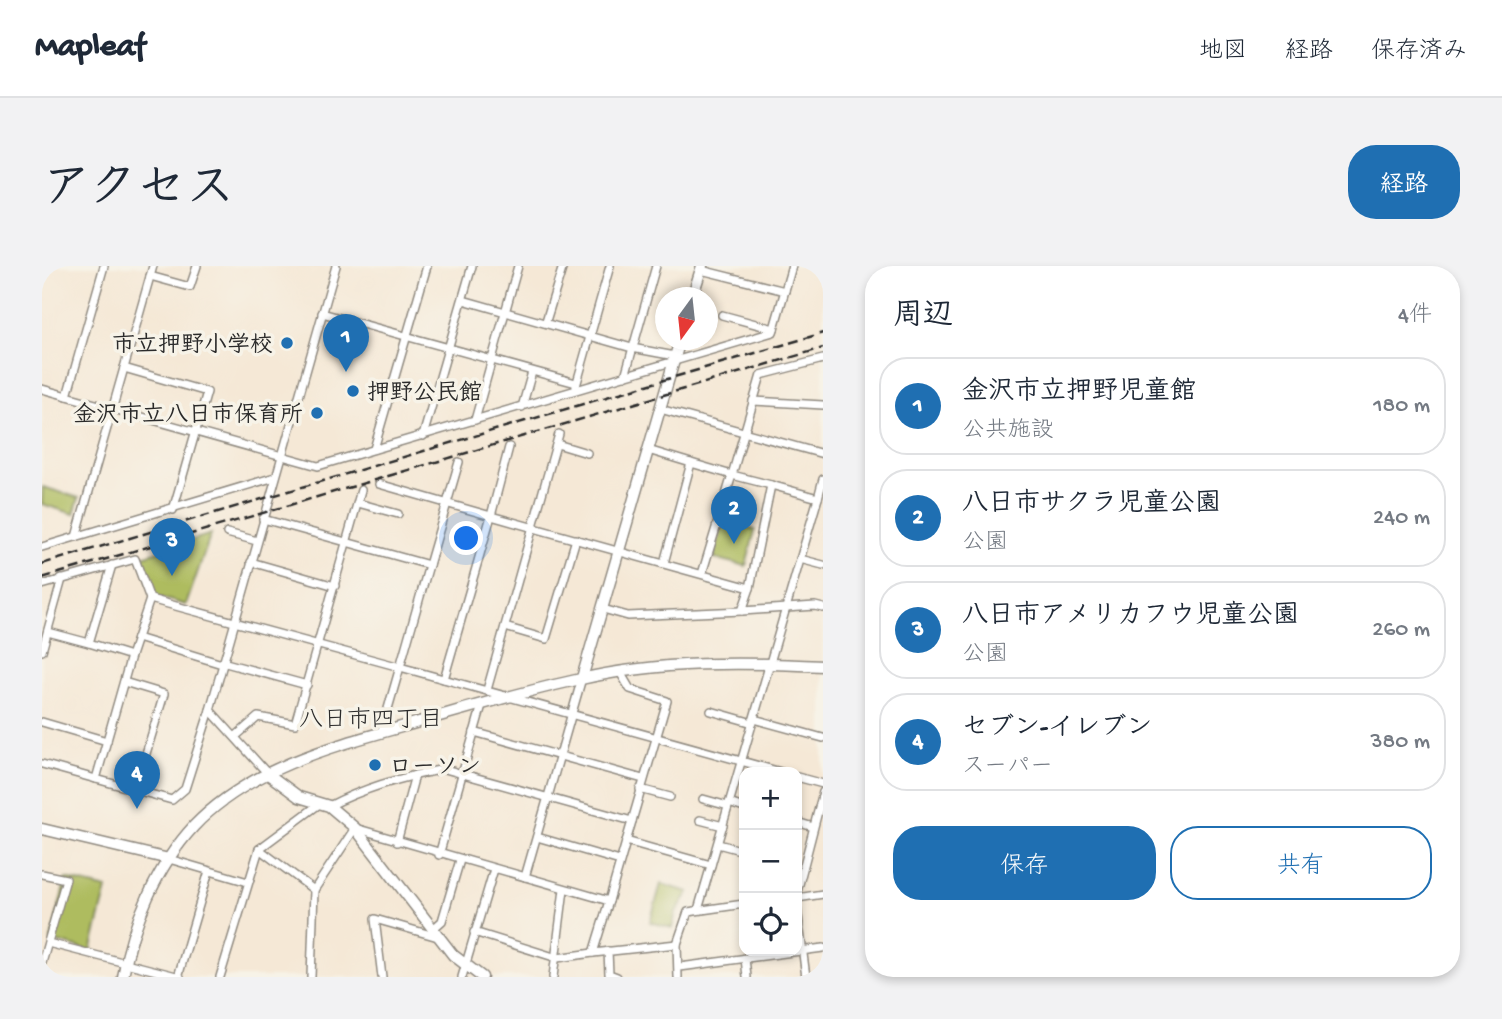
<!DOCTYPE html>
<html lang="ja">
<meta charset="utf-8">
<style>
:root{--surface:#fff;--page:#f2f2f3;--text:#1f2937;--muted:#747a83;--line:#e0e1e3;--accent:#1f6fb2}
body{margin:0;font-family:"Gochi Hand","Klee One",sans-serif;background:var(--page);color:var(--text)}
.controls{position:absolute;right:21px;bottom:21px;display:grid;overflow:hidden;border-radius:14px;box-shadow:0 4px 10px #0003}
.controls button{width:63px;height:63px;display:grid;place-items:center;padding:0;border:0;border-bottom:2px solid var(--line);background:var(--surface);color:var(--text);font:35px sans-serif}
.compass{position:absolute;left:613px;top:21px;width:63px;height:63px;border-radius:50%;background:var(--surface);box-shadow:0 4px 10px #0003;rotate:195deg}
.you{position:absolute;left:425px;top:273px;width:24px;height:24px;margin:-18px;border:5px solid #fff;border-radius:50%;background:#1a73e8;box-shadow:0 0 0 10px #1a73e833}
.badge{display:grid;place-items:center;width:46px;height:46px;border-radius:50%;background:var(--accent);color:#fff;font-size:23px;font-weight:700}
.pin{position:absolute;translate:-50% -58px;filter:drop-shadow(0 2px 4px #0008)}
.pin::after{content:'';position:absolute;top:37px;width:24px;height:21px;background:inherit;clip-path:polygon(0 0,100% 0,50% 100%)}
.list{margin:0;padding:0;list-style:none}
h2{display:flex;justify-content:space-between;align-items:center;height:91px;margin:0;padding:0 28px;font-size:30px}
h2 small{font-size:23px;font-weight:400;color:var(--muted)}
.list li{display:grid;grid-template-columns:46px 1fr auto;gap:21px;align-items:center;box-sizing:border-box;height:98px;margin:0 14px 14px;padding:0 14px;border:2px solid var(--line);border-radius:28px}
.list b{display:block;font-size:26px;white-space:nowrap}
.list p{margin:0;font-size:23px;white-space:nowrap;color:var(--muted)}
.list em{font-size:23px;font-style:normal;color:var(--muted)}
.actions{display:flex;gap:14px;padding:21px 28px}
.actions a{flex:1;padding:16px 0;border:2px solid var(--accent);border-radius:28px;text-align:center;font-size:24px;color:var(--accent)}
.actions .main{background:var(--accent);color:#fff}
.icon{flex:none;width:38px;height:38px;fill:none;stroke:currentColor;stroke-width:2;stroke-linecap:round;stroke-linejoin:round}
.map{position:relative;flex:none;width:781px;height:711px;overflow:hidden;border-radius:28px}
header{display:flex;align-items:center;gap:42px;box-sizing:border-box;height:98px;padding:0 35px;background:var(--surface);border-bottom:2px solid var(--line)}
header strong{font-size:33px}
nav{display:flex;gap:38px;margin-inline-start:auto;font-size:24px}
.intro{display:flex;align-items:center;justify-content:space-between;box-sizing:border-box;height:168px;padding:0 42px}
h1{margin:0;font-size:49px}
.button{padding:18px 32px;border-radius:28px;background:var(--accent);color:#fff;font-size:24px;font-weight:700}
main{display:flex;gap:42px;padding:0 42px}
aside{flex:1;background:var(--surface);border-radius:28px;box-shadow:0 4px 10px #0003}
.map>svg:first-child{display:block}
</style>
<header>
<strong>Mapleaf</strong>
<nav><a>地図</a><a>経路</a><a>保存済み</a></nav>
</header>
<div class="intro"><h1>アクセス</h1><a class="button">経路</a></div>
<main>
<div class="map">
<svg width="781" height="711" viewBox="0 0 781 711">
<rect width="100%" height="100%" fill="#f7f3e8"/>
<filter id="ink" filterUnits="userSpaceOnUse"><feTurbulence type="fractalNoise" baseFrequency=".0143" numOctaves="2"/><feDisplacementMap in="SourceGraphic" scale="14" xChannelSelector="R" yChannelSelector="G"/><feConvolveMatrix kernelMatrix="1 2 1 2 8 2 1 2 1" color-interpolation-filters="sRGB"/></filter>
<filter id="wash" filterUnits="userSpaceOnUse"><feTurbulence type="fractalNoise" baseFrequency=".00686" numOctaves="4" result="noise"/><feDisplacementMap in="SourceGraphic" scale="28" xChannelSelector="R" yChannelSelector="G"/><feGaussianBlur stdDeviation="1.57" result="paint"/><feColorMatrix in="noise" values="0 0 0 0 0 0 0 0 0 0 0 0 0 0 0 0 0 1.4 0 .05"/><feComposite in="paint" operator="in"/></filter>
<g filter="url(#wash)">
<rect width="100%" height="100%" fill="#f5e8d6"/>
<g fill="#aebc5e" stroke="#6c7444" stroke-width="2">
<path d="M 1,221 L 37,232 L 32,248 L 0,238 Z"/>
<path d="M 681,255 L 713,264 L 704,300 L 672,292 Z"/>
<path d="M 169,268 L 144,339 L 112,330 L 98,291 Z"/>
<path d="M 24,613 L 65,623 L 49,685 L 9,674 Z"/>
<path d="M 619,618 L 647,626 L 634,646 L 630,662 L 608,656 Z"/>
</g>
</g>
<g filter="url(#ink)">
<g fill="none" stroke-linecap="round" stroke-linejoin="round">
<defs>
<g id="minor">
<path d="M 659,4 L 743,25"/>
<path d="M 108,10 L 148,21 L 155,0"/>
<path d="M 421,34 L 590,82 L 633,90"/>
<path d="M 280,47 L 534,117"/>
<path d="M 680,49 L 732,63"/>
<path d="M 504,55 L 521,0"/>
<path d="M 82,102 L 165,126 L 131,244"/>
<path d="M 583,110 L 614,0"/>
<path d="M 534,120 L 568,0"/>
<path d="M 0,123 L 276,200 L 731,66 L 750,0"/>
<path d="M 25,130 L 62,0"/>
<path d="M 711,135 L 781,139"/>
<path d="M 480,141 L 490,106"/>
<path d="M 618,143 L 781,188"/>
<path d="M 433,154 L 476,0"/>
<path d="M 381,170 L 430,0"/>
<path d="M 515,178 L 545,187"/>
<path d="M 332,183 L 385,0"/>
<path d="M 606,184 L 649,197"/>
<path d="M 337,218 L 449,250 L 467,181"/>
<path d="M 729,219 L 690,209 L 719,109 L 781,93"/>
<path d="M 776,232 L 781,213"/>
<path d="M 316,237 L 356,248"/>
<path d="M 221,253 L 387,299 L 358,401 L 739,506"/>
<path d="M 185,267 L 215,275"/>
<path d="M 34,271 L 111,0"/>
<path d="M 0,281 L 233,211"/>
<path d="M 758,293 L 781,299"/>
<path d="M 209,296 L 293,320"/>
<path d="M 622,297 L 649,197 L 690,209 L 660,308"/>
<path d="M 70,299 L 47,377 L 89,390 L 54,513 L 130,534 L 143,523 L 168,444"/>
<path d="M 387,299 L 417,196"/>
<path d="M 0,319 L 93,293 L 108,333 L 358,401 L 339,467"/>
<path d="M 561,343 L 586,350 L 700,345"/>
<path d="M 463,361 L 504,373 L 534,273"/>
<path d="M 6,366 L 47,377"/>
<path d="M 95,372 L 180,398"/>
<path d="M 0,385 L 20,313"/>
<path d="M 89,390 L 108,333"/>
<path d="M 180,396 L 265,419"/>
<path d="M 402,413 L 449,250 L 708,322 L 700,345 L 773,340 L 781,342"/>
<path d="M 82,416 L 122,428 L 93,524"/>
<path d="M 445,424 L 517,168"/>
<path d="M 669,445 L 711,457"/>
<path d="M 712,453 L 781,472"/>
<path d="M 0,456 L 65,475"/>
<path d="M 432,466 L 601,513"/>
<path d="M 194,470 L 216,451 L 253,458 L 319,224"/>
<path d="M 0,498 L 54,513"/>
<path d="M 226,508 L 168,444 L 294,0"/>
<path d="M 755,511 L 781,518"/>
<path d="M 598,523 L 628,531"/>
<path d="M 661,533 L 686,540"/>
<path d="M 687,537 L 702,542"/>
<path d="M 287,540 C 322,522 364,510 403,503 L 590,555 L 625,435 L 588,423 L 578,406"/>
<path d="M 658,554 L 681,560"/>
<path d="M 755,556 L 771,561"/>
<path d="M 495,571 L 578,595"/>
<path d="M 584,575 L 669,599"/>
<path d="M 355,576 L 373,509"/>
<path d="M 676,578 L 702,585"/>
<path d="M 217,583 L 272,624 L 313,562 L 567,635 L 590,555"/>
<path d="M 397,589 L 440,439"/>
<path d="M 127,593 L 206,616"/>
<path d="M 0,608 L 24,613 L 0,697"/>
<path d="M 483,611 L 540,412"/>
<path d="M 755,626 L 781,526"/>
<path d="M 755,632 L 781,628"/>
<path d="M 567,635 L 551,687 L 635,678 L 636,711"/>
<path d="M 755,642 L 764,711"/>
<path d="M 656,644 L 776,232 L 729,219 L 708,322"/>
<path d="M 391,663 L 400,655 L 418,594"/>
<path d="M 432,666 L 515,692 L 551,687"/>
<path d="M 6,677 L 138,711"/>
<path d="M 635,678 L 646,646 L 702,638"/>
<path d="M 566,685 L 567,708 L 575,711"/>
<path d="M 703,692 L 705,711"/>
<path d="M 638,701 L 781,682"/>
<path d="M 136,711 L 167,605"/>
<path d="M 178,711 L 217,583 L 276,539"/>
<path d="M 269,711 L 272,624"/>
<path d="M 340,711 L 333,653 L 396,671"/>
<path d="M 420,711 L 452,603"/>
<path d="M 511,711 L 522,623"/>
</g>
<g id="tertiary">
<path d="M 650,32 L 660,0"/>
<path d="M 540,412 L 638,74"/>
<path d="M 226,508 L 257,531 L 287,540 L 313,562 L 411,689 L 440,711"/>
<path d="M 0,563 L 127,593"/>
<path d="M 81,711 C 90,658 115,600 152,560 C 208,501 295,479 370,458 C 426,442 482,425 539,413 C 617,395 701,396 781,400"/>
</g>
</defs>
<use href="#minor" stroke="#908a80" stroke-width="10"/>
<use href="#tertiary" stroke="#908a80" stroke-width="13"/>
<use href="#minor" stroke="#fff" stroke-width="7"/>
<use href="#tertiary" stroke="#fff" stroke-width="10"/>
<g stroke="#2b2b2b" stroke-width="2.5" stroke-dasharray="10 5" stroke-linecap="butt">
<path d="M 0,298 L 781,67"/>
<path d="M 0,312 L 781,82"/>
</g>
</g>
</g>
<g fill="#1f6fb2" stroke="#f7f3e8" stroke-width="2.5">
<circle cx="245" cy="77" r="7"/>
<circle cx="311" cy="125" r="7"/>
<circle cx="275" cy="147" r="7"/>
<circle cx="333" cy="499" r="7"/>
</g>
<g text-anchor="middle" stroke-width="7" stroke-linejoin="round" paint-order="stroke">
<g font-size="23" font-weight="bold" fill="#2b2b2b" stroke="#f7f3e8" text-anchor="end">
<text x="231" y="85">市立押野小学校</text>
<text x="325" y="133" text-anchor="start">押野公民館</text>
<text x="261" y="155">金沢市立八日市保育所</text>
<text x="347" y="507" text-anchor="start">ローソン</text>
</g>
<g font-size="24" fill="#2b2b2b" stroke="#f7f3e8">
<text x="329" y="460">八日市四丁目</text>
</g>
</g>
</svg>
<div class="controls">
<button>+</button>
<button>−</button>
<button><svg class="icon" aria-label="locate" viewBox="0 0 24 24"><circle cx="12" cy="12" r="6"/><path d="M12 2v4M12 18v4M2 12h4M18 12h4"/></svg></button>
</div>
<svg class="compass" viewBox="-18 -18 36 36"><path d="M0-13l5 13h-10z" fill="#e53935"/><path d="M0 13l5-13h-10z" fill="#747a83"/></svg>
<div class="you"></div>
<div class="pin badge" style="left:304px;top:106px">1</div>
<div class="pin badge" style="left:692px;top:278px">2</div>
<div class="pin badge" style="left:130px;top:310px">3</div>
<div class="pin badge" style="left:95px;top:543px">4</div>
</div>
<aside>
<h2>周辺<small>4件</small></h2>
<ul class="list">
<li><span class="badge">1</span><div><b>金沢市立押野児童館</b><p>公共施設</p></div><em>180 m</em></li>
<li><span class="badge">2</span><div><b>八日市サクラ児童公園</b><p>公園</p></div><em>240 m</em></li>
<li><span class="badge">3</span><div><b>八日市アメリカフウ児童公園</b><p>公園</p></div><em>260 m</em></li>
<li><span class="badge">4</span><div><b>セブン-イレブン</b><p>スーパー</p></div><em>380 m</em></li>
</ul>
<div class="actions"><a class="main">保存</a><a>共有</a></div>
</aside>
</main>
